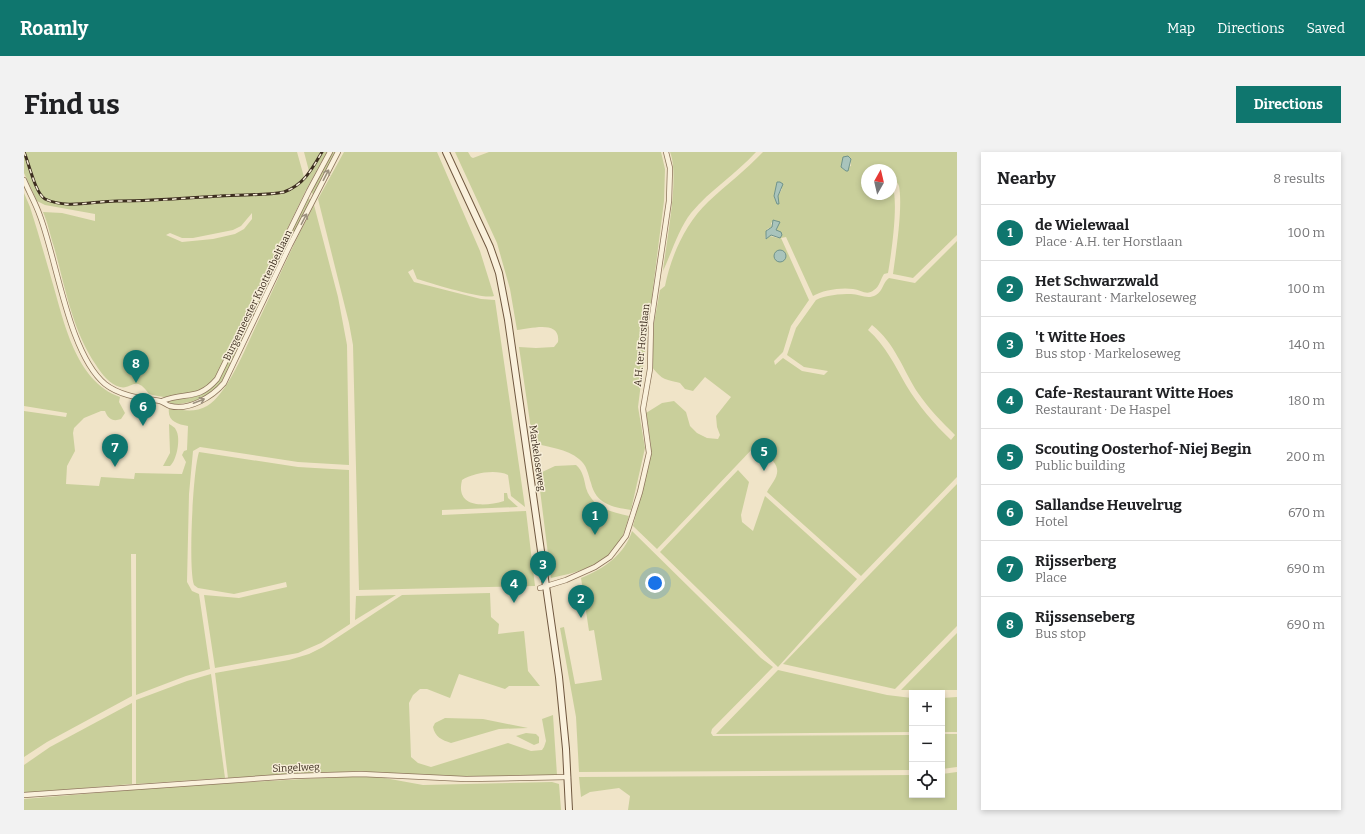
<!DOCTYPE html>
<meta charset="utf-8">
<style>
:root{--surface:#fff;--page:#f2f2f2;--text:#202124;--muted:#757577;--line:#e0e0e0;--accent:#0f766e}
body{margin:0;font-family:Bitter,serif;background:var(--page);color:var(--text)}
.controls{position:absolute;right:12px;bottom:12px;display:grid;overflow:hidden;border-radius:0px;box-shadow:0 2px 6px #0003}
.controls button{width:36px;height:36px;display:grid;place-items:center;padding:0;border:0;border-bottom:1px solid var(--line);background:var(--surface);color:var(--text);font:20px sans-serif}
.compass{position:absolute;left:837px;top:12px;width:36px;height:36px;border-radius:50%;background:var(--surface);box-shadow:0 2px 6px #0003;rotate:8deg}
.you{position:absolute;left:631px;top:431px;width:14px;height:14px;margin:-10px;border:3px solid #fff;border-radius:50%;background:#1a73e8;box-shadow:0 0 0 6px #1a73e833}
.badge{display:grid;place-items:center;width:26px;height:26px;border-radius:50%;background:var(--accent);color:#fff;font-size:13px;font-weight:700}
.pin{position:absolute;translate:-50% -33px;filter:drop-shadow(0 1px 2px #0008)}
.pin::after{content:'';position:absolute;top:21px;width:14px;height:12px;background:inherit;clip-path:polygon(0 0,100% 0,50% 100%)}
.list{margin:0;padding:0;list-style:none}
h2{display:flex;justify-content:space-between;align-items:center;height:52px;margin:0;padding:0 16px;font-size:17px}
h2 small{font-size:13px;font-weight:400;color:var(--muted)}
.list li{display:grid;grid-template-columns:26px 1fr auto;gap:12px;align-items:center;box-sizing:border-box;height:56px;padding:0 16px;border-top:1px solid var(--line)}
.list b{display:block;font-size:15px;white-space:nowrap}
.list p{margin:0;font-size:13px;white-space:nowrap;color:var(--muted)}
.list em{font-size:13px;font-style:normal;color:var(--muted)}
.icon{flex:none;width:22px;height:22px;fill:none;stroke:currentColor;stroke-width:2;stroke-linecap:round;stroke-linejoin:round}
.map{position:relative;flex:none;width:933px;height:658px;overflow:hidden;border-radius:0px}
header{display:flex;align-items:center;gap:24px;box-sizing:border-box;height:56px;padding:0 20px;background:var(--accent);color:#fff}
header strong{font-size:19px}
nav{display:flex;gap:22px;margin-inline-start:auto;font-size:14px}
.intro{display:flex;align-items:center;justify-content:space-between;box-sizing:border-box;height:96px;padding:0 24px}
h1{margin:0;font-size:28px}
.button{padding:10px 18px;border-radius:0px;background:var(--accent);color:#fff;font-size:14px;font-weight:700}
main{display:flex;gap:24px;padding:0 24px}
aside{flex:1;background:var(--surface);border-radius:0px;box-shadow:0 2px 6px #0003}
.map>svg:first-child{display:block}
</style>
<header>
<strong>Roamly</strong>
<nav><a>Map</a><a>Directions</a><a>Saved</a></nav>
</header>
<div class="intro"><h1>Find us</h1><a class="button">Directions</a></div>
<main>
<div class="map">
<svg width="933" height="658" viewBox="0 0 933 658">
<rect width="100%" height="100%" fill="#f0e4c8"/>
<g fill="#c9cf9b" fill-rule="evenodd">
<path d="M 0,0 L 273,0 L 280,25 L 286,23 L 280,0 L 303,0 L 282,38 L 190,228 C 175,244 147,249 125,242 C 111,222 108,238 96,235 C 86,233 77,221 72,213 C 48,178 41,134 30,95 C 26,83 24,71 19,60 L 38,61 L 71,69 L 71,62 L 21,53 L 13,49 L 0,21 ZM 228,61 L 228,67 L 220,77 L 211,82 L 189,87 L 158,90 L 142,83 L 146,81 L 158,86 L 169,86 L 209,78 L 217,74 Z"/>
<path d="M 308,0 L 314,0 L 289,43 L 287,38 Z"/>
<path d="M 320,0 L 413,0 L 456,99 L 470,144 C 459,148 407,131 393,127 L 389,117 L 384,120 L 390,130 L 457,147 L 471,148 L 501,355 L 487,344 L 484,323 C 472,317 449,321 438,328 C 431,356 460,355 480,349 L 480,341 L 483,341 L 484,346 L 494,355 L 418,358 L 418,363 L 502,359 L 511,434 L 335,438 L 329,193 L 325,171 L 294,47 Z"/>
<path d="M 431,0 L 444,0 L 447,5 L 449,6 L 465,0 L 637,0 L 641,17 L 640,49 L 614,255 L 621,296 L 607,358 C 588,355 572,352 567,331 C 564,322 563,313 555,307 C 543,297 524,295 509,291 L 495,195 L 512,196 L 530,195 L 534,190 C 537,167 506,177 493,178 L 486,137 L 473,91 Z"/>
<path d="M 646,0 L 732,0 C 712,22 686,38 667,61 C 654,78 648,100 639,119 C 642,91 656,24 646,0 Z"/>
<path d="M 739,0 L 933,0 L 933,83 L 889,126 L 869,122 C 872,100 879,55 875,34 C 873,28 867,25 867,18 L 843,18 L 843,42 L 867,42 L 867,31 C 876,44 867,104 864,121 L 860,122 C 856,128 856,134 850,138 C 843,144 837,138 829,137 C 818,135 798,138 789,144 L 762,85 L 757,86 L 785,148 L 767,174 L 759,200 L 750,209 L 751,213 L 759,206 L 778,219 L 800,223 L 804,219 L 780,215 L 763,203 L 772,176 L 792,148 C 801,143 816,142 827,142 C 836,142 843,148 852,143 C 859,139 859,130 865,126 L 891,131 L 933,89 L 933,325 L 837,424 L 743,340 C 749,329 759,321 749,309 L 729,303 L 735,296 L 732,293 L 633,397 L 609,374 L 626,306 L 627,293 L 622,261 L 638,251 L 650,249 L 662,260 L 666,274 L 673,281 L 683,286 L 694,287 L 696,283 L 693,275 L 692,264 L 707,245 L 681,225 L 669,239 L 661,237 L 656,231 C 641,227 639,229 628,215 L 630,171 L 636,138 L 641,134 C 647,104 661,72 684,50 C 702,33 722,18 739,0 ZM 826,5 L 827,14 L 819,17 L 817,12 ZM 753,30 L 758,37 L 754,44 L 753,52 L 750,44 ZM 751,68 L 754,70 L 752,78 L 754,86 L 746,84 L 741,87 L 743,77 L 748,75 L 747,71 ZM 848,173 C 871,191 879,218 894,241 C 905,257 918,270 931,283 L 927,288 C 910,272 894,253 882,233 C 870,212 862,194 844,178 Z"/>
<path d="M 0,41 L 6,55 C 14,80 21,105 28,129 C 40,169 51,229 96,245 L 95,250 L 101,261 L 97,267 C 89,270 84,267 81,259 L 77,259 L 60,266 L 50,276 L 49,281 L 51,299 L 43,314 L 42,332 L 75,334 L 77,325 L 110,327 L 111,321 L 158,322 L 162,310 L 158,303 L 160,299 L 163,298 L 164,274 C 153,272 143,269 145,256 C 158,258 171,261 183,254 C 203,243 222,195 232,174 C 251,134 269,92 290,53 L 314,145 L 323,193 L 325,313 L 274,310 L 176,295 L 169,299 L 165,342 L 163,430 L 168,439 L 175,442 L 186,517 L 162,524 L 112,543 L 112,402 L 107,402 L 108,544 L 23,590 L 0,605 L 0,259 L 42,265 L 43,261 L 0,254 Z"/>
<path d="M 283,46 L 287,48 L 270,85 L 265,83 Z"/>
<path d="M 263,86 L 268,88 L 230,167 L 225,166 Z"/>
<path d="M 222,171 L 226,173 L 202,223 L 194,237 L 171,249 L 150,253 L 145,250 L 146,247 C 157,247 169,247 179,241 C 196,231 212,190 222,171 Z"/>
<path d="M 145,272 C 148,274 151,275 152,278 C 157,286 153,308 146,314 L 139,314 L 146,301 Z"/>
<path d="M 175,300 L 274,315 L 325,318 L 326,472 L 297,491 L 274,501 L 191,516 L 180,443 L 215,446 L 263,435 L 262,430 L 210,442 L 174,436 L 170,433 C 164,416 169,318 175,300 Z"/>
<path d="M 552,313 C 559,319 560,327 562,336 C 568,356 588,360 605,364 C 602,374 599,387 592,396 C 577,415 550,421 527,426 L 514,322 L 531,314 Z"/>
<path d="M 714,318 L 725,330 L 717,363 L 718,370 L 729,379 L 741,344 L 833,427 L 754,515 L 636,400 Z"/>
<path d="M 933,332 L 933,474 L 871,537 L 759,512 Z"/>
<path d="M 608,379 L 737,506 L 749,515 L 688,577 L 687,581 L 689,584 L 888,583 L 888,618 L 555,620 L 552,565 L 536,476 L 540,475 L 551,532 L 578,528 L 570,478 L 565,479 L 557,426 C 580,417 601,402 608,379 Z"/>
<path d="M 466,441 L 467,465 L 475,472 L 474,482 L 500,479 L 504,519 L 516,534 L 485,534 L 481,537 L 435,522 L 426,546 L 403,537 L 396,537 L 389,543 L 385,551 L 387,605 L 394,611 L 407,615 L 484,591 L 507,599 L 518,598 L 520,595 L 522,589 L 518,567 L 529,563 L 533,623 L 394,625 L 336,619 L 204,626 L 191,521 L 265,508 L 285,502 L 299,495 L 378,443 Z"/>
<path d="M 372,443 L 331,468 L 332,444 Z"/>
<path d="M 933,481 L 933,538 L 877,538 Z"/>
<path d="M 754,518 L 863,543 L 888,546 L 888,580 L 692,582 Z"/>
<path d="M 187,522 L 201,626 L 112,632 L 112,548 L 163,529 Z"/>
<path d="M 933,545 L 933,580 L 918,580 L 918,546 Z"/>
<path d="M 108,551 L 108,632 L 0,641 L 0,613 L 26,595 Z"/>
<path d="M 421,566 L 459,567 L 504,576 L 475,577 L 427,591 C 418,588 411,585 409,575 L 411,571 Z"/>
<path d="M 502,581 L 512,582 L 515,585 L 515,591 L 510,593 L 492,584 Z"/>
<path d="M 918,582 L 933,582 L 933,615 L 918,617 Z"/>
<path d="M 933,620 L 933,658 L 604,658 L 606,644 L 595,636 L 566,640 L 557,645 L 555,625 L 888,623 L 888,643 L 918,643 L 918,622 Z"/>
<path d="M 336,624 L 355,625 L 399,633 L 528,630 L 535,632 L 537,658 L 0,658 L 0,647 L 155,634 Z"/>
</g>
<g fill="#a9c4bc" stroke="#6f938a">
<path d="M 824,4 L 827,7 L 824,19 L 822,19 L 817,15 L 819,5 Z"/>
<path d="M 753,30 L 756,30 L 759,32 L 754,44 L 755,52 L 753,52 L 750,44 Z"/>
<path d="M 749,68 L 756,70 L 752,78 L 757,80 L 758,83 L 756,86 L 747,83 L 742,87 L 742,79 L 748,75 Z"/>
<circle cx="756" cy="104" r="6"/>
</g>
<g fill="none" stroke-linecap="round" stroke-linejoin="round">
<defs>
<g id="street">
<path d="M 0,28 C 5,40 12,52 16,64 C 33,109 45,202 81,232 C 96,244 117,246 136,249 C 140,250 142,253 146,254 C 165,259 188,245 200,231 L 266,93 L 314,0"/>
<path d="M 138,249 C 162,239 173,250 193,227 L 285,39 L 306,0"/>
<path d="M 516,436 L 542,428 L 571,415 L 586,405 L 602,384 L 616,340 L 625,301 L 619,257 L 626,217 L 627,171 L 645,49 L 646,16 L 642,0"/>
<path d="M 0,643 L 270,624 L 337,622 L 442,627 L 544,625"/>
</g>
<path id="secondary" d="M 422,0 L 466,95 L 475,121 L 484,168 L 535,525 L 542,597 L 545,658"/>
</defs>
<use href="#street" stroke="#8d765c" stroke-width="6"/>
<use href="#secondary" stroke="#6f573f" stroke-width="8"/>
<use href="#street" stroke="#faf1dc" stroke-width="4.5"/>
<use href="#secondary" stroke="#faf1dc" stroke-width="6"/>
<defs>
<path id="rail" d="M 0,0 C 5,11 11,41 21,47 C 44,58 72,48 96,49 C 130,49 163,46 196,44 C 217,42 239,44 260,40 C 280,33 288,17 298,0"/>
</defs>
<use href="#rail" stroke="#3d2e20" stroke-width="3"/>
<use href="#rail" stroke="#f7eed8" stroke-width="1.5" stroke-dasharray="4.5" stroke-linecap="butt"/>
</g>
<defs><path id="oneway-shaft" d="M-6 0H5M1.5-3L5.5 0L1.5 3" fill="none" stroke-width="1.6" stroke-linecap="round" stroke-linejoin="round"/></defs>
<g stroke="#9c907e">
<use href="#oneway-shaft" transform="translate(302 23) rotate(-63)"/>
<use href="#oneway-shaft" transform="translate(280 67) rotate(-63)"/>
<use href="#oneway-shaft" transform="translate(175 249) rotate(-21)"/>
</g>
<g text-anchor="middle" stroke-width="3" stroke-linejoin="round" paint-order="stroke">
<g font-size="10" fill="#3d2e20" stroke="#f7eed8">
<text transform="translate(233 143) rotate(-64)" y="4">Burgemeester Knottenbeltlaan</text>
<text transform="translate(617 193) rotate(-84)" y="4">A.H. ter Horstlaan</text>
<text transform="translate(514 306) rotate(82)" y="4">Markeloseweg</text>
<text transform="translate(272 615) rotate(-2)" y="4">Singelweg</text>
</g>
</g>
</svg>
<div class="controls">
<button>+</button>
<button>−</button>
<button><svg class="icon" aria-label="locate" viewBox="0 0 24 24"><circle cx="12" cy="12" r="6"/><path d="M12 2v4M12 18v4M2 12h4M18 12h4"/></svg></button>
</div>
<svg class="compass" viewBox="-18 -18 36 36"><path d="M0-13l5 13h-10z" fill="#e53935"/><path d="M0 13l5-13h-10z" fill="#757577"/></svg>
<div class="you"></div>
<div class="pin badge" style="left:571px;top:383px">1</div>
<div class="pin badge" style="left:557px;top:466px">2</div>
<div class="pin badge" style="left:519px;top:432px">3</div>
<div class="pin badge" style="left:490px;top:451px">4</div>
<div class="pin badge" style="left:740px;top:319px">5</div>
<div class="pin badge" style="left:119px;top:274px">6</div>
<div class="pin badge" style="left:91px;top:315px">7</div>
<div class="pin badge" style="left:112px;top:231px">8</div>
</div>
<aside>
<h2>Nearby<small>8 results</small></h2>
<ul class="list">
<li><span class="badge">1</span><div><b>de Wielewaal</b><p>Place · A.H. ter Horstlaan</p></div><em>100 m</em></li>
<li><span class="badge">2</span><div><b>Het Schwarzwald</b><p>Restaurant · Markeloseweg</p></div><em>100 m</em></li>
<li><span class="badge">3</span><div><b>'t Witte Hoes</b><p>Bus stop · Markeloseweg</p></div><em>140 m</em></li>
<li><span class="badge">4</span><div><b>Cafe-Restaurant Witte Hoes</b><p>Restaurant · De Haspel</p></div><em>180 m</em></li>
<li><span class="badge">5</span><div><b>Scouting Oosterhof-Niej Begin</b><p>Public building</p></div><em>200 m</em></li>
<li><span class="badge">6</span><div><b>Sallandse Heuvelrug</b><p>Hotel</p></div><em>670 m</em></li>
<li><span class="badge">7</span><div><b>Rijsserberg</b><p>Place</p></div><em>690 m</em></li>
<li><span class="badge">8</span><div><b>Rijssenseberg</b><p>Bus stop</p></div><em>690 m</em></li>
</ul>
</aside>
</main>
